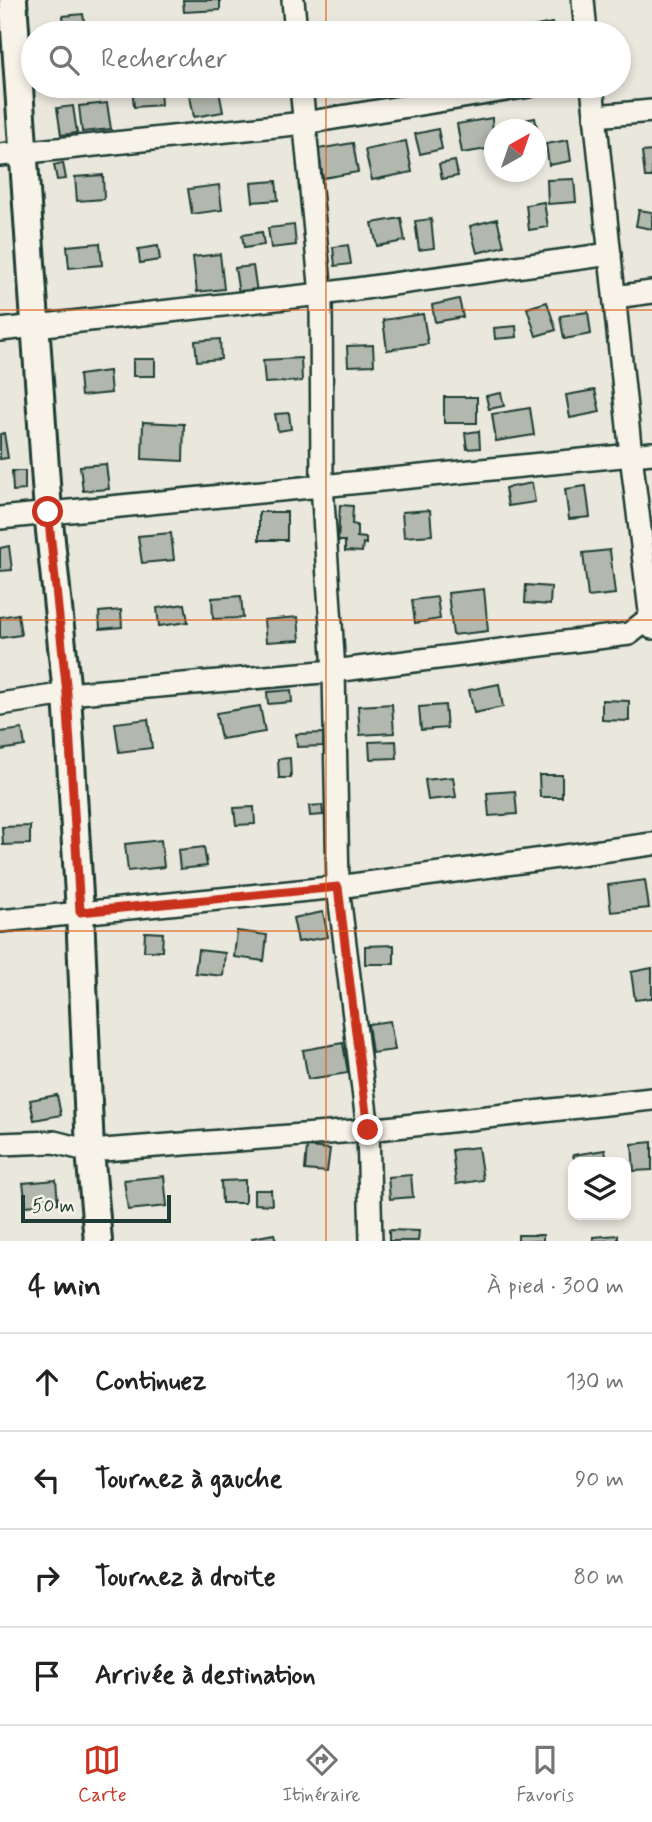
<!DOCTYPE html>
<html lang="fr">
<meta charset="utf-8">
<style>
:root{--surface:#fff;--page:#f2f2f2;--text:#222;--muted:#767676;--line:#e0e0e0;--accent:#c8321e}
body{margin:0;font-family:Mynerve,sans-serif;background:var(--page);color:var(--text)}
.controls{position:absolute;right:21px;bottom:21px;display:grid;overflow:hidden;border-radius:14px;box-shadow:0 4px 10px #0003}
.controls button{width:63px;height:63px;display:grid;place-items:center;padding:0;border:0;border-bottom:2px solid var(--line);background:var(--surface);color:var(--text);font:35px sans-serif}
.compass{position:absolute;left:484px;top:119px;width:63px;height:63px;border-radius:50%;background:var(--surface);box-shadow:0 4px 10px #0003;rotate:40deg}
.scale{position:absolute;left:21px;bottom:18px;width:150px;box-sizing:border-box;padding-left:7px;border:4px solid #1f3d34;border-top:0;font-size:19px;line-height:24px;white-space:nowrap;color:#1f3d34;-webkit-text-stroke:5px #f7f3e8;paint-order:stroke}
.stop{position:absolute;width:21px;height:21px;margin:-16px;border:5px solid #c8321e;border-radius:50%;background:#fff}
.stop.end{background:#c8321e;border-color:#fff;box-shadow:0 2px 7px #0008}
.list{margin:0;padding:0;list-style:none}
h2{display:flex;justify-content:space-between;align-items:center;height:91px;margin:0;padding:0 28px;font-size:30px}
h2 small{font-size:23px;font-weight:400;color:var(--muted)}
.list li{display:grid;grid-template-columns:46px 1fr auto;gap:21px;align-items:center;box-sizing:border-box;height:98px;padding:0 28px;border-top:2px solid var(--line)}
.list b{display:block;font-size:26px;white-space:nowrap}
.list em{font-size:23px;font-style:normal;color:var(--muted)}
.icon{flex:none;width:38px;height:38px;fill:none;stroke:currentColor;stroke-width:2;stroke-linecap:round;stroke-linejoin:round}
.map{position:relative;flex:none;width:652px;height:1241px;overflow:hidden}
.search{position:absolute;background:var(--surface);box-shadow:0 4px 10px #0003;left:21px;right:21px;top:21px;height:77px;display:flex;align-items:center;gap:18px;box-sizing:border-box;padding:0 24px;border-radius:38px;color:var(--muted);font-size:26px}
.sheet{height:483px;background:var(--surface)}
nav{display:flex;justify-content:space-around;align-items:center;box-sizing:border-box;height:98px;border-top:2px solid var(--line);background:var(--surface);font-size:19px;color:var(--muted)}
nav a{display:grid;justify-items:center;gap:4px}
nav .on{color:var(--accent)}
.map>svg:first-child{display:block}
</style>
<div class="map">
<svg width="652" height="1241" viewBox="0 0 652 1241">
<rect width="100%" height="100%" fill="#eae8dd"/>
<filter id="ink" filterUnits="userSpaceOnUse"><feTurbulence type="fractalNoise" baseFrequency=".0143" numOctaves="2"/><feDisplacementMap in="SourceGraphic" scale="14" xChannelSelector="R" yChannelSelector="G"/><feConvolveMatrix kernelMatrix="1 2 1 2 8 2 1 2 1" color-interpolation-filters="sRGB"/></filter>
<g filter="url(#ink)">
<g fill="#b2b8ae" stroke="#1f3d34" stroke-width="2">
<path d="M 183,0 L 220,0 L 220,10 L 184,12 Z"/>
<path d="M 83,14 L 86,33 L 65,33 L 63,16 Z"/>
<path d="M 552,23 L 554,33 L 518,33 L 517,30 Z"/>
<path d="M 500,26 L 502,33 L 451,33 Z"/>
<path d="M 443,27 L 444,33 L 417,33 L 417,31 Z"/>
<path d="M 132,86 L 160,86 L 161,105 L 134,107 Z"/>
<path d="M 218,86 L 223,112 L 194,117 L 189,91 Z"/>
<path d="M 107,103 L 111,129 L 82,132 L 79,106 Z"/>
<path d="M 73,106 L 77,133 L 61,135 L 57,108 Z"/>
<path d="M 492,118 L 494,148 L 462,153 L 457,124 Z"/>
<path d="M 535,118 L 541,149 L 536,150 L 536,130 L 510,130 L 509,123 Z"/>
<path d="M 438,129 L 442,149 L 420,154 L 415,134 Z"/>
<path d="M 568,140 L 571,161 L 549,165 L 546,144 Z"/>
<path d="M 406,141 L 412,172 L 372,180 L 365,150 Z"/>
<path d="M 353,143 L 358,172 L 323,178 L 318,149 Z"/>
<path d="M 652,151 L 652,177 L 645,177 L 642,152 Z"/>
<path d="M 455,161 L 458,176 L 442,179 L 439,164 Z"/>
<path d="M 63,163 L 66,179 L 57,180 L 54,165 Z"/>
<path d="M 103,175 L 104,199 L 77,201 L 75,177 Z"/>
<path d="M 574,179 L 576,202 L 548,204 L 547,180 Z"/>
<path d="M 276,181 L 278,200 L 253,202 L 251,183 Z"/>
<path d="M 219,185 L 222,210 L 192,214 L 188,189 Z"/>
<path d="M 544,202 L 548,227 L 529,230 L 526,205 Z"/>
<path d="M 639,210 L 652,212 L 652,229 L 636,226 Z"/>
<path d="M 401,218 L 405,241 L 377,246 L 372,223 Z"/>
<path d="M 431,219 L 434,248 L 419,250 L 415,221 Z"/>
<path d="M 497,219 L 504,246 L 477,253 L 470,226 Z"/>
<path d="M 294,225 L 296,245 L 271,248 L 268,228 Z"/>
<path d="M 262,232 L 264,245 L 244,248 L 242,235 Z"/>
<path d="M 100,243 L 102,265 L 69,268 L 67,246 Z"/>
<path d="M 348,245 L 351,264 L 335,266 L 333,247 Z"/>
<path d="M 158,246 L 160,260 L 140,263 L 138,249 Z"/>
<path d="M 220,254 L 224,289 L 197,292 L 193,257 Z"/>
<path d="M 253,266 L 257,292 L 239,294 L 235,268 Z"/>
<path d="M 459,299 L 463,317 L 435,322 L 432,305 Z"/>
<path d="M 547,302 L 556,330 L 536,336 L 527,308 Z"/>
<path d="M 588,312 L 591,334 L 564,339 L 560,316 Z"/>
<path d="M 423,314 L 428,344 L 387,350 L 383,320 Z"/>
<path d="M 516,326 L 517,337 L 495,339 L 494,328 Z"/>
<path d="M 220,339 L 221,359 L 197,361 L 195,341 Z"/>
<path d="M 373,345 L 374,365 L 348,366 L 347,346 Z"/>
<path d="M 301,358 L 302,381 L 265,383 L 263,360 Z"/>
<rect x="133" y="359" width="22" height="17"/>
<path d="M 109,371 L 111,393 L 81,396 L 79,375 Z"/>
<path d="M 595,390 L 600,412 L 570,418 L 566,395 Z"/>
<path d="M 501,393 L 504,406 L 489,409 L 486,396 Z"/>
<rect x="444" y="397" width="33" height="26"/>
<path d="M 530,408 L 534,435 L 496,441 L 492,414 Z"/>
<path d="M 289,413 L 291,429 L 278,431 L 275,414 Z"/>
<path d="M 143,422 L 184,424 L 183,461 L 142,459 Z"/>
<path d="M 479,431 L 480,448 L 467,449 L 465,433 Z"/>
<path d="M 4,433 L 8,458 L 0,459 L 0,434 Z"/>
<path d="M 106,464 L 109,489 L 83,491 L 80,466 Z"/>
<path d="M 12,471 L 25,471 L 25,490 L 13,491 Z"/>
<path d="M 532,483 L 535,502 L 508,506 L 505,488 Z"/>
<path d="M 586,486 L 590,517 L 569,519 L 565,489 Z"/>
<path d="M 340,505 L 353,506 L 352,524 L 357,525 L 357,537 L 366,538 L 366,544 L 363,543 L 362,552 L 345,551 L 345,541 L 338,541 Z"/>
<path d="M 430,510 L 432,535 L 404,537 L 402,512 Z"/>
<rect x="259" y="512" width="28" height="28"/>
<path d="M 171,533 L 174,560 L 142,563 L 138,536 Z"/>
<path d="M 9,546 L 12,570 L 0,571 L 0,548 Z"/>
<path d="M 610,550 L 615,594 L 588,597 L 583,553 Z"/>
<path d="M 526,585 L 551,587 L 550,605 L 525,603 Z"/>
<path d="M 484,589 L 488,631 L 453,635 L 448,593 Z"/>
<path d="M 241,596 L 243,618 L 213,619 L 212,598 Z"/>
<path d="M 437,597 L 440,619 L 415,623 L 412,600 Z"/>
<path d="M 185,604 L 188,622 L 159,626 L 157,608 Z"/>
<path d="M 121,610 L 122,627 L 100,629 L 99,612 Z"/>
<path d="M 18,614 L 21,635 L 0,638 L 0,617 Z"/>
<path d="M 298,617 L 300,640 L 266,642 L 264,620 Z"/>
<path d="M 499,684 L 503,707 L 474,713 L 469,690 Z"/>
<path d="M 291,690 L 292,702 L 268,704 L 267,692 Z"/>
<path d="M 602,700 L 629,701 L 629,721 L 602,720 Z"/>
<path d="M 392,704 L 394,733 L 360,735 L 358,706 Z"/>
<path d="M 445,705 L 447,728 L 421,730 L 419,707 Z"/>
<path d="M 260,706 L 265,732 L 221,739 L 216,713 Z"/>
<path d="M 148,719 L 152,748 L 119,752 L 115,723 Z"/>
<path d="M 22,729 L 25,746 L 0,750 L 0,732 Z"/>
<path d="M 323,733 L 323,746 L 297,747 L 296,734 Z"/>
<path d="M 396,741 L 397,758 L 370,759 L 369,742 Z"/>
<path d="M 290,758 L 291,778 L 279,778 L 278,759 Z"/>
<path d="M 539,775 L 562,775 L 562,797 L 540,797 Z"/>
<path d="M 453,777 L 456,797 L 428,800 L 425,780 Z"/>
<path d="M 515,791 L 517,814 L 489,816 L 487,793 Z"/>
<path d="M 322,805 L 323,815 L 310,816 L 309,806 Z"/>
<path d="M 254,807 L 255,824 L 236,825 L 234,808 Z"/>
<path d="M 30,826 L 30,844 L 3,845 L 2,827 Z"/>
<path d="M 161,840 L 164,867 L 128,871 L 125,844 Z"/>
<path d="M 204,847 L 207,866 L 180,869 L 178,850 Z"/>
<path d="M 645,880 L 649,908 L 611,912 L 608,885 Z"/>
<path d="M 323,912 L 328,937 L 298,942 L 293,918 Z"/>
<path d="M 237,931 L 267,935 L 264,961 L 234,957 Z"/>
<path d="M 145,932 L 163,933 L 162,951 L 144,951 Z"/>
<path d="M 394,945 L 394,964 L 365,964 L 365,946 Z"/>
<path d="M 198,950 L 225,953 L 223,976 L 195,973 Z"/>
<path d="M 652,968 L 652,998 L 635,1000 L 631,972 Z"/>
<path d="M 390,1021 L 395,1050 L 372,1053 L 368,1024 Z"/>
<path d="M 343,1043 L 348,1073 L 308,1079 L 303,1050 Z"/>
<path d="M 57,1095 L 61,1115 L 34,1120 L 30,1100 Z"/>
<path d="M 652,1142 L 652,1170 L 634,1171 L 632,1144 Z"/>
<path d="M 307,1147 L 330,1149 L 327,1172 L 305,1170 Z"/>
<path d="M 478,1147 L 483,1180 L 456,1184 L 452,1150 Z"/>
<path d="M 605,1150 L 607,1162 L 575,1162 L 573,1155 Z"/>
<path d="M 411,1175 L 413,1197 L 390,1199 L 388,1177 Z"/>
<path d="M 164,1176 L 167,1206 L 128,1210 L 124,1180 Z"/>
<path d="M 56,1180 L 58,1203 L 26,1206 L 23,1183 Z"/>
<path d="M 245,1180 L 245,1203 L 222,1203 L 221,1181 Z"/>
<path d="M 254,1190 L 271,1190 L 272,1205 L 254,1204 Z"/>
<path d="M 389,1230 L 419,1231 L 418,1241 L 389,1241 Z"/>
<path d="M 274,1234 L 276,1241 L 253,1241 L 252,1238 Z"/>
<rect x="518" y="1235" width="25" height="6"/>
<path d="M 618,1235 L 618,1241 L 593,1241 L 593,1237 Z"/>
</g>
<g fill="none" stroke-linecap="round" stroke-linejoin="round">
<defs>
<g id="minor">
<path d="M 293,0 L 296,33"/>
<path d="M 583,0 L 586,33"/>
<path d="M 301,86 L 321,294 L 322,485 L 334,671 L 338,887 L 368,1130 L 371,1241"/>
<path d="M 592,86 L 631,455 L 652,628"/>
<path d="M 595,116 L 652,111"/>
<path d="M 0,155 L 304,123 L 530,86"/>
<path d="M 615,297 L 652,292"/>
<path d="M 0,330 L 321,294 L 610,254"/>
<path d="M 0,518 L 652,453"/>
<path d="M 0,704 L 67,694 L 334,671 L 629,634 L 652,616"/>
<path d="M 0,921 L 338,887 L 652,844"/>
<path d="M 0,1144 L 54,1142 L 90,1151 L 368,1130 L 652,1099"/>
</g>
<path id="tertiary" d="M 13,0 L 48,512 L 67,694 L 80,912 L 90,1151 L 98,1241"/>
</defs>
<use href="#minor" stroke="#1f3d34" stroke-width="26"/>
<use href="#tertiary" stroke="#1f3d34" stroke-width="32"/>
<use href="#minor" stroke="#f7f3e8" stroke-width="21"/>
<use href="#tertiary" stroke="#f7f3e8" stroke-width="26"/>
</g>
</g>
<g fill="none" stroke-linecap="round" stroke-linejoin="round" filter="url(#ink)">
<path stroke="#c8321e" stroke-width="9" d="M 48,512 L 67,694 L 80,912 L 338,887 L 368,1130"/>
</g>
<path fill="none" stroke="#de580e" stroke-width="2" stroke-opacity="0.55" d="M 326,0 L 326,33M 326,86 L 326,1241M 0,310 L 652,310M 0,620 L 652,620M 0,931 L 652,931"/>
</svg>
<div class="controls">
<button><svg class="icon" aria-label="layers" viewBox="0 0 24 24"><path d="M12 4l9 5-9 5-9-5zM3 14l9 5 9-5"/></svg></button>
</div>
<svg class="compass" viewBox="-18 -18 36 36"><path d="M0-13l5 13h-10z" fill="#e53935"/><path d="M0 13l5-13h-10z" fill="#767676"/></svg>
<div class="scale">50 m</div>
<div class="stop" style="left:48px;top:512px"></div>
<div class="stop end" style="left:368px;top:1130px"></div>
<div class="search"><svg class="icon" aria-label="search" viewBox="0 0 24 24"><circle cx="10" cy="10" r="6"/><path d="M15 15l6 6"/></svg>Rechercher</div>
</div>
<section class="sheet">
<h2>4 min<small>À pied · 300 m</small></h2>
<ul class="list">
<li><svg class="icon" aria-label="ahead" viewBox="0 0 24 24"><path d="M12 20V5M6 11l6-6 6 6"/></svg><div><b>Continuez</b></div><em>130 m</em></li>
<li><svg class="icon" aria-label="left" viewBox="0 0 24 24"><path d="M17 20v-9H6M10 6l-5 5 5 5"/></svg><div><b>Tournez à gauche</b></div><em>90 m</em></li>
<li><svg class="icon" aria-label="right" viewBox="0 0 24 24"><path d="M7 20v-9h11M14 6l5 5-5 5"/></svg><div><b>Tournez à droite</b></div><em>80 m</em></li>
<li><svg class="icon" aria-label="arrive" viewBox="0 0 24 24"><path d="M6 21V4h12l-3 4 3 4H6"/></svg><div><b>Arrivée à destination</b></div></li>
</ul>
</section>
<nav>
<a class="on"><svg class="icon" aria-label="map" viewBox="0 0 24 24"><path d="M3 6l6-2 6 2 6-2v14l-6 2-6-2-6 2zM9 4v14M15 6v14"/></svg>Carte</a>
<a><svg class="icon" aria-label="directions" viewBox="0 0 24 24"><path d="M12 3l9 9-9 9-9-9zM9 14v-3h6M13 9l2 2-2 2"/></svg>Itinéraire</a>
<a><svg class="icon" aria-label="saved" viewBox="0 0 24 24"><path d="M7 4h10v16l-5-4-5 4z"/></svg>Favoris</a>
</nav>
